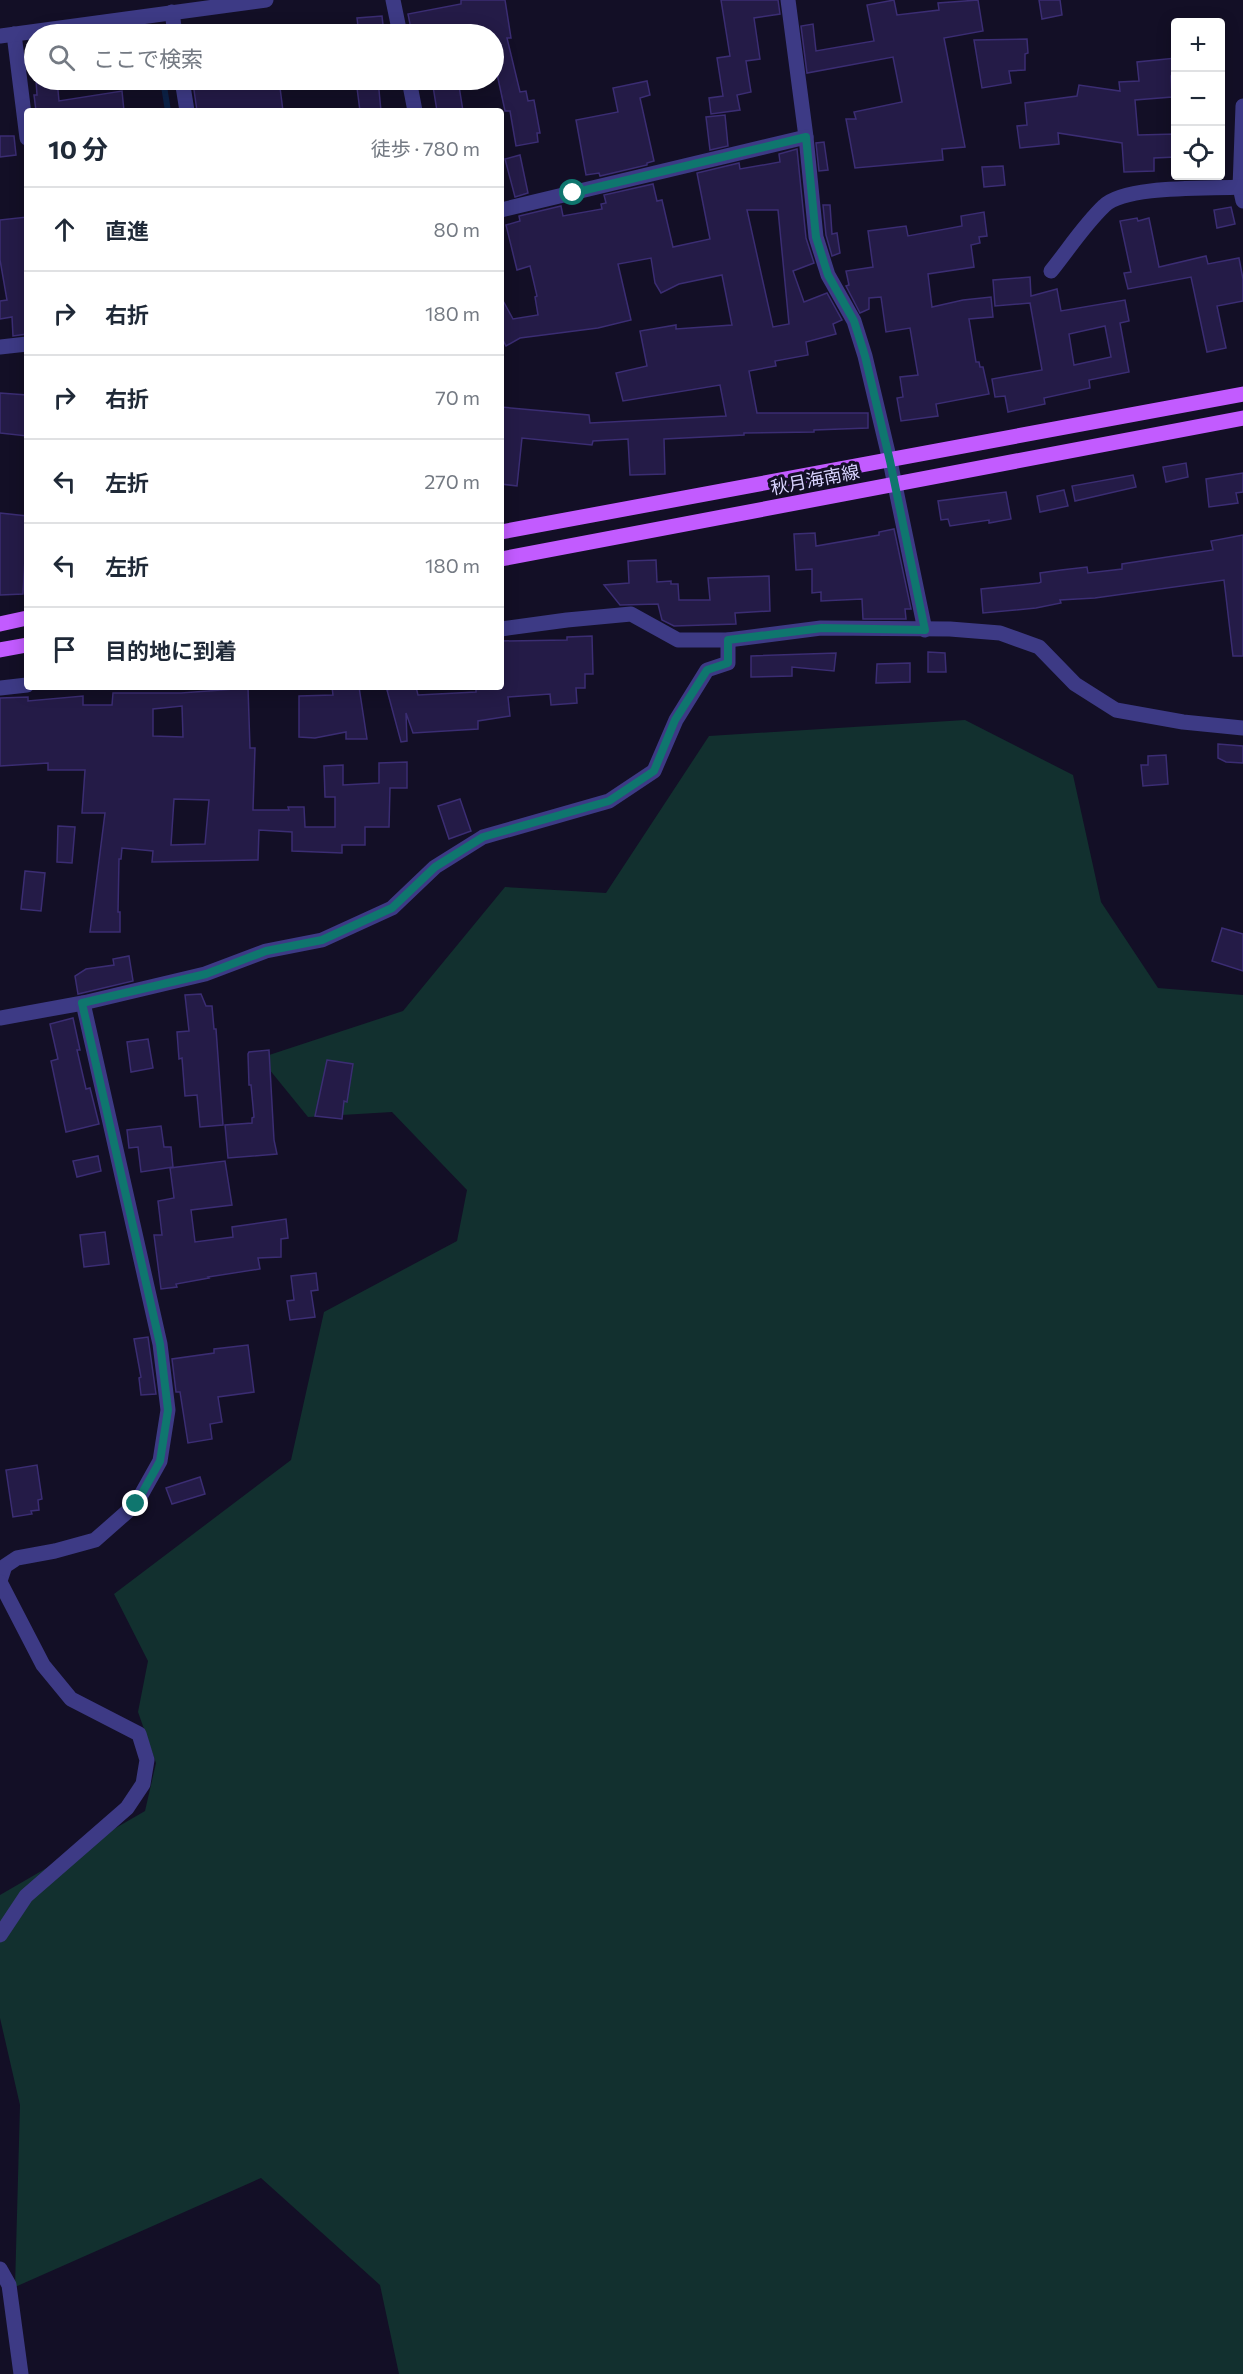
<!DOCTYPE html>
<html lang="ja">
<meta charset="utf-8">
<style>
:root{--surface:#fff;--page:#f6f6f7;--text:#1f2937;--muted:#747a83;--line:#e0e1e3}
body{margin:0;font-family:Commissioner,"Noto Sans JP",sans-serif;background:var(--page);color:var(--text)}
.controls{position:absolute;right:18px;top:18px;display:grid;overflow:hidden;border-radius:6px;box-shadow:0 3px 15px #0003}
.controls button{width:54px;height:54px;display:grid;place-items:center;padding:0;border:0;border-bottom:2px solid var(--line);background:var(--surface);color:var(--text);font:30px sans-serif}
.stop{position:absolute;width:18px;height:18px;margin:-14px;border:4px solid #0f766e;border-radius:50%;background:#fff}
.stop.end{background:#0f766e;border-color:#fff;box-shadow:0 2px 6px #0008}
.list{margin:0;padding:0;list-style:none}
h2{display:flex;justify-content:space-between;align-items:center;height:78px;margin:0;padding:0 24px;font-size:26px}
h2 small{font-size:20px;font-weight:400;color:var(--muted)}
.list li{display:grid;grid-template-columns:39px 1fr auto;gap:18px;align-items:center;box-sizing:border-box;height:84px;padding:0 24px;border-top:2px solid var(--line)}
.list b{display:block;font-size:22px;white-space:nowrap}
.list em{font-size:20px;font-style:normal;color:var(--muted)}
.icon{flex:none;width:33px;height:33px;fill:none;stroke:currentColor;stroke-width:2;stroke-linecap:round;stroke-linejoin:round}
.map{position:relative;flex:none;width:1243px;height:2374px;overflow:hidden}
.search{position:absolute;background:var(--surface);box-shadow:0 3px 15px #0003;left:24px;top:24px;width:480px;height:66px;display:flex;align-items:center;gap:15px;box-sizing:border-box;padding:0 21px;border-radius:33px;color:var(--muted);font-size:22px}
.panel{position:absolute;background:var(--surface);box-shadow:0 3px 15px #0003;left:24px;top:108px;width:480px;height:582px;border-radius:6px}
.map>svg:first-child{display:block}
</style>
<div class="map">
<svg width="1243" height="2374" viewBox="0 0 1243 2374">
<rect width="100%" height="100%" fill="#130f26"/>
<path fill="#12302f" d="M 965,720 L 1073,775 L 1101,902 L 1158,988 L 1243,995 L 1243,2374 L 399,2374 L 380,2285 L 261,2178 L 15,2287 L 20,2105 L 0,2018 L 0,1895 L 145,1811 L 156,1763 L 138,1712 L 148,1661 L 114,1594 L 291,1460 L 324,1312 L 457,1241 L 467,1190 L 392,1112 L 308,1117 L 260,1058 L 403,1011 L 505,887 L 606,893 L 709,736 Z"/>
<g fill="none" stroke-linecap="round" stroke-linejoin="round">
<g stroke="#0c2248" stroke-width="6">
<path d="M 150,32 L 152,34"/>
<path d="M 163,80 L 168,111"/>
</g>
</g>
<g fill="#241b47" stroke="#3b2d73" stroke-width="1.5" fill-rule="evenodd">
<path d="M 461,0 L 505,0 L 511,38 L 507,38 L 520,92 L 526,91 L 528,101 L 534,100 L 540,133 L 537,133 L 538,142 L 516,146 L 510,111 L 505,111 L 494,60 L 494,34 L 412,34 L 408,14 L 461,4 Z"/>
<path d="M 721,0 L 778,0 L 780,14 L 754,18 L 760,59 L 746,61 L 751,92 L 737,95 L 740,110 L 711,114 L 709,98 L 723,96 L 717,58 L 730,56 Z"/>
<path d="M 894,0 L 897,15 L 939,10 L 938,3 L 978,0 L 983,31 L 944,38 L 965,147 L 942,149 L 943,160 L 855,168 L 846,119 L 856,119 L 854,112 L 902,102 L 893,57 L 807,73 L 801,26 L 813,24 L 816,51 L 874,41 L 867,5 Z"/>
<path d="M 1039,0 L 1060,0 L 1062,15 L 1042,19 Z"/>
<path d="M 382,16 L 384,34 L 359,34 L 357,18 Z"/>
<path d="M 1027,39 L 1028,53 L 1025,54 L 1025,70 L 1009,71 L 1011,83 L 982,88 L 974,40 Z"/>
<path d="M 1176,58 L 1176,76 L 1171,76 L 1172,97 L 1135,100 L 1138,135 L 1176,134 L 1176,157 L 1154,158 L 1154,171 L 1124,172 L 1122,143 L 1058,133 L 1059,144 L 1020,148 L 1017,126 L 1027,125 L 1025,103 L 1077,96 L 1079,85 L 1120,91 L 1119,82 L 1139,81 L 1137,62 Z"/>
<path d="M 36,80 L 57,80 L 59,101 L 122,91 L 124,111 L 36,111 L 34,95 L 37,95 Z"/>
<path d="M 218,80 L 279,80 L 283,111 L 197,111 L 193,83 Z"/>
<path d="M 356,80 L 378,80 L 381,111 L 360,111 Z"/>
<path d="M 432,80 L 458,80 L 463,111 L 437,111 Z"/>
<path d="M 647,81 L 650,95 L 640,98 L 654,161 L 647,163 L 647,165 L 600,176 L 599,173 L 586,175 L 576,120 L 618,112 L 613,88 Z"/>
<path d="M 725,115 L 728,146 L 710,150 L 706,117 Z"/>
<path d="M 0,136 L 14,136 L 16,155 L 0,157 Z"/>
<path d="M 824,142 L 828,170 L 819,171 L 816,143 Z"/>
<path d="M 797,149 L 806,238 L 814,263 L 793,271 L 804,302 L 827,293 L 842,320 L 833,324 L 836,334 L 806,342 L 808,355 L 775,361 L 776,366 L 749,371 L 757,413 L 868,413 L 868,428 L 814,430 L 814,432 L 744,433 L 744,435 L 664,439 L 665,474 L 630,475 L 628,439 L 593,441 L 592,445 L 522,438 L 517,486 L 501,484 L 501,407 L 589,415 L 590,423 L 726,416 L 720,385 L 623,401 L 616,373 L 647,366 L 640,331 L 676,325 L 676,329 L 732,325 L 722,275 L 679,284 L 661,293 L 655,283 L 651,258 L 618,264 L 631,320 L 598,328 L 520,338 L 506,346 L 501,336 L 501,297 L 513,319 L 538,315 L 535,297 L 537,296 L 530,266 L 517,270 L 506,225 L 520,221 L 519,216 L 561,206 L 563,216 L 602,209 L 601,204 L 606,203 L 604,195 L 653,184 L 657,201 L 662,200 L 673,247 L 710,239 L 697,173 L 739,163 L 740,169 L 780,162 L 779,154 ZM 747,210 L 778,210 L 789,324 L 773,327 Z"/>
<path d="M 520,155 L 528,193 L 515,197 L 505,159 Z"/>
<path d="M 1003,166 L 1005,185 L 984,187 L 982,167 Z"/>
<path d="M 823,205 L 830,205 L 832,234 L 837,233 L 840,253 L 832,256 L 826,235 Z"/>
<path d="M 1231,207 L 1235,224 L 1217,228 L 1214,210 Z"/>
<path d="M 984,212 L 987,236 L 979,237 L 980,243 L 971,245 L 974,267 L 928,274 L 932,307 L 963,300 L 991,297 L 993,317 L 969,319 L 976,362 L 979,362 L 980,367 L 983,367 L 989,394 L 936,404 L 938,416 L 901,421 L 897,398 L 903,397 L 900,377 L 918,375 L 910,328 L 886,332 L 881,297 L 869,298 L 869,309 L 860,313 L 846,286 L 849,285 L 846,271 L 873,267 L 868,231 L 906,226 L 908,236 L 962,226 L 961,216 Z"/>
<path d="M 27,217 L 27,334 L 13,336 L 12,317 L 0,319 L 0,301 L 7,300 L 0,260 L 0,220 Z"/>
<path d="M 1137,218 L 1138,221 L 1149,218 L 1159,267 L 1206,256 L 1208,264 L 1239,258 L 1243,279 L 1243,301 L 1217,306 L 1226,348 L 1207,352 L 1191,277 L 1128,289 L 1124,273 L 1131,272 L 1120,221 Z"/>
<path d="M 1030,277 L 1031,296 L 1057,289 L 1061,311 L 1125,300 L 1129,321 L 1120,323 L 1129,372 L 1089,380 L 1090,388 L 1044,398 L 1045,404 L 1008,412 L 1005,396 L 995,397 L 992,379 L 1042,370 L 1030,303 L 995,306 L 993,280 ZM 1105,326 L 1111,357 L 1074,365 L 1069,334 Z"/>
<path d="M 0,393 L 27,395 L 27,436 L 0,433 Z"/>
<path d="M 1186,463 L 1188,477 L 1166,482 L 1163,467 Z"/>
<path d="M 1243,473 L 1243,492 L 1236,493 L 1238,503 L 1209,507 L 1206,479 Z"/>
<path d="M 1133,475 L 1136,487 L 1075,501 L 1072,486 Z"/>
<path d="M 1064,490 L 1068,506 L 1040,512 L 1037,496 Z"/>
<path d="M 1006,492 L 1011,519 L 989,523 L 989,520 L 950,526 L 948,519 L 941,520 L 938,501 Z"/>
<path d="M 0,513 L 27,516 L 27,559 L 25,559 L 23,594 L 0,595 Z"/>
<path d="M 894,529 L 911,609 L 905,609 L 906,619 L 863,619 L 862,599 L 821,601 L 821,592 L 812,593 L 812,569 L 796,570 L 794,534 L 815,533 L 816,546 L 879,535 L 879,532 Z"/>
<path d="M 1243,535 L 1243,656 L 1233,656 L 1224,580 L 1095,598 L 1060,600 L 1061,603 L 1036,608 L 983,613 L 981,589 L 1039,583 L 1041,582 L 1040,573 L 1061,570 L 1087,567 L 1088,573 L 1122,569 L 1122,564 L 1213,550 L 1211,541 Z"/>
<path d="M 656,560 L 657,582 L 671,581 L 671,584 L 678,584 L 679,600 L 710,600 L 708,578 L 769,576 L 770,611 L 735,613 L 736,624 L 674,626 L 662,620 L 658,604 L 620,605 L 604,585 L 629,583 L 628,561 Z"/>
<path d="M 592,636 L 593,674 L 585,674 L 585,688 L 576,688 L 577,703 L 551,705 L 550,694 L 508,697 L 510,716 L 478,721 L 478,729 L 413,733 L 406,713 L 407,741 L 401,742 L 387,690 L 399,687 L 416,687 L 418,695 L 476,692 L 476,687 L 501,687 L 501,641 L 567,640 L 567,637 Z"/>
<path d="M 928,652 L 945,653 L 946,672 L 928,672 Z"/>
<path d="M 836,653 L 834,671 L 792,667 L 792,676 L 751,677 L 751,656 Z"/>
<path d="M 910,663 L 910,682 L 876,683 L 877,664 Z"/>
<path d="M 332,687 L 359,687 L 367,739 L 346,739 L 346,732 L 315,738 L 299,737 L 299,696 L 333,695 Z"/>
<path d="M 248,688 L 250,748 L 255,748 L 253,810 L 289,810 L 288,807 L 304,807 L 305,827 L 335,827 L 335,797 L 325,797 L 324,766 L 343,765 L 343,785 L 379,783 L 379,763 L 407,762 L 407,788 L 390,788 L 389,827 L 365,827 L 365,845 L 342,845 L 342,853 L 292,851 L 292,832 L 259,830 L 258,860 L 152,862 L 153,851 L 122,848 L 121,859 L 119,859 L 118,912 L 120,912 L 120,932 L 90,932 L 105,813 L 82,813 L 85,770 L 48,770 L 48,763 L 0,766 L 0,698 L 28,697 L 28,701 L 83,696 L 83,705 L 112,705 L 113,693 L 181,693 ZM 182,706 L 183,737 L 153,736 L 153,709 ZM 174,799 L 209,800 L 205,844 L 171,845 Z"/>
<path d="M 1218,744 L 1243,746 L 1243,763 L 1226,762 L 1218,758 Z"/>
<path d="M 1166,755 L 1168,784 L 1143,786 L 1141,765 L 1148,765 L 1148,756 Z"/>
<path d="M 460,799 L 471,831 L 449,839 L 438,806 Z"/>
<path d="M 58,826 L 75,827 L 72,863 L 57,862 Z"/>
<path d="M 25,871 L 45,873 L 41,911 L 21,909 Z"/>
<path d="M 1222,928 L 1243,934 L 1243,971 L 1212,961 Z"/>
<path d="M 129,956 L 133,981 L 78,994 L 75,976 L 86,969 L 114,965 L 113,959 Z"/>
<path d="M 201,994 L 206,1006 L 212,1006 L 214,1029 L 216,1029 L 223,1125 L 200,1127 L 197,1095 L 185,1096 L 182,1058 L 179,1059 L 177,1032 L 189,1031 L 185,995 Z"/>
<path d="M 73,1018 L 80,1050 L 77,1050 L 86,1089 L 90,1088 L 99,1124 L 66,1132 L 51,1061 L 58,1059 L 50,1024 Z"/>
<path d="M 148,1039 L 153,1068 L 131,1072 L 127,1042 Z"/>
<path d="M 269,1050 L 274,1140 L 277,1154 L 228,1158 L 225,1125 L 252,1123 L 252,1118 L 254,1117 L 251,1085 L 249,1085 L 248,1054 L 249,1052 Z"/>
<path d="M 327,1060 L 353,1064 L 347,1102 L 344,1101 L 342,1119 L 315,1116 Z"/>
<path d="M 161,1126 L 164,1147 L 171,1147 L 173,1167 L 141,1172 L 138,1147 L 129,1148 L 127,1130 Z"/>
<path d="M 98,1156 L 101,1171 L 77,1177 L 73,1161 Z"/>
<path d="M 225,1161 L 232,1205 L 191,1210 L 195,1242 L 233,1237 L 232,1227 L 286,1219 L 288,1238 L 281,1239 L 281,1257 L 258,1258 L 260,1269 L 208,1277 L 209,1278 L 176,1284 L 177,1287 L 161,1289 L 154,1235 L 162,1235 L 158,1201 L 174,1198 L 170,1168 Z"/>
<path d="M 105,1232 L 109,1264 L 84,1267 L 80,1235 Z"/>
<path d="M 316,1273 L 318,1290 L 311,1291 L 315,1317 L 290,1320 L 287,1301 L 294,1300 L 291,1276 Z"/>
<path d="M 148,1337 L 156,1394 L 141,1395 L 139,1378 L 141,1377 L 134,1339 Z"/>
<path d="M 248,1345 L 254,1392 L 218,1397 L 222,1422 L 210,1424 L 212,1439 L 188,1443 L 180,1392 L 176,1392 L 172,1359 L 214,1353 L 214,1349 Z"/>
<path d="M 37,1465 L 42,1499 L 38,1500 L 39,1510 L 31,1511 L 32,1514 L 13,1517 L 6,1470 Z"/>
<path d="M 200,1477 L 205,1494 L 172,1504 L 166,1488 Z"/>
</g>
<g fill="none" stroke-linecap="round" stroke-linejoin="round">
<g stroke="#3d3a85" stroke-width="15">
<path d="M 393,0 L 400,34"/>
<path d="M 788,0 L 806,137 L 816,237 L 828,275 L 854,321 L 865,356 L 890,461 L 925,630"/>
<path d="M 172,12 L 175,34"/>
<path d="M 14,34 L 27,138"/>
<path d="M 0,36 L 266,0"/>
<path d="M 182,80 L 187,111"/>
<path d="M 409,80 L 415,111"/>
<path d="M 1243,106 L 1240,187 L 1243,201"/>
<path d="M 501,210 L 806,137"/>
<path d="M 1051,271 C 1068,250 1084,225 1104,206 C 1125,185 1208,189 1240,187"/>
<path d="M 0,347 L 27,344"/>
<path d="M 501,629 L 567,620 L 631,614 L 678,640 L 728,640 L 821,628 L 950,629 L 1000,633 L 1039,647 L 1075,684 L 1116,710 L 1183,722 L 1243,728"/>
<path d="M 0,688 L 27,685"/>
<path d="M 0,1018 L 83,1003 L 205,974 L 266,951 L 322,940 L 392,908 L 435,867 L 483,837 L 609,801 L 654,771 L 676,720 L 707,670 L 728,663 L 728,640"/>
<path d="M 0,1581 L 5,1566 L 17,1558 L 55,1551 L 95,1540 L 136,1504 L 160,1461 L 168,1410 L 160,1344 L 83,1003"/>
<path d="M 0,1582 L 43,1665 L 71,1699 L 139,1734 L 147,1760 L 143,1784 L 127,1808 L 26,1896 L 0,1935"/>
<path d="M 0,2269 L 9,2285 L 21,2374"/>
</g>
<g stroke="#c25bff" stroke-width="15">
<path d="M 501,532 L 1243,394"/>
<path d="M 501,559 L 1243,418"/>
<path d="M 0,624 L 27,618"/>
<path d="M 0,650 L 27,645"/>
</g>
</g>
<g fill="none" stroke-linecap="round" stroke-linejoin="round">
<path stroke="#0f766e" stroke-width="8" d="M 136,1504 L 160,1461 L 168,1410 L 160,1344 L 82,1003 L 206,974 L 266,951 L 322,940 L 392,908 L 435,867 L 483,837 L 609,801 L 654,771 L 675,720 L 707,670 L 728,663 L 728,640 L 822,628 L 925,630 L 890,461 L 865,356 L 854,321 L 828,275 L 816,237 L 806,137 L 573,193"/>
</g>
<g text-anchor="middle" stroke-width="6" stroke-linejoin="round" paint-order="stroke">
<g font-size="18" fill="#d9d4ff" stroke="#130f26">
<text transform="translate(815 480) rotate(-11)" y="6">秋月海南線</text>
</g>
</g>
</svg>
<div class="controls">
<button>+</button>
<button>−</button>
<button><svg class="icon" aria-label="locate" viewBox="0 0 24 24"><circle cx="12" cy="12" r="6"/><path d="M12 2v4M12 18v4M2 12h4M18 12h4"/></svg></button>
</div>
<div class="stop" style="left:573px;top:193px"></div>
<div class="stop end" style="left:136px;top:1504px"></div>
<div class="search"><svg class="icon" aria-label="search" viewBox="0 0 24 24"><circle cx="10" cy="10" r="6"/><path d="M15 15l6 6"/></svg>ここで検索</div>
<section class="panel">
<h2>10 分<small>徒歩 · 780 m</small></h2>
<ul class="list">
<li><svg class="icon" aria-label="ahead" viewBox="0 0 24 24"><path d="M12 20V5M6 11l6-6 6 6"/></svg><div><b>直進</b></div><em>80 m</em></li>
<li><svg class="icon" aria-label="right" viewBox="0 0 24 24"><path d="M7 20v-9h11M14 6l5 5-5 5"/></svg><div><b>右折</b></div><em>180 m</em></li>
<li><svg class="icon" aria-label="right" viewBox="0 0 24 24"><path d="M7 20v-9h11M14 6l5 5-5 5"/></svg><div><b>右折</b></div><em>70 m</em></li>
<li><svg class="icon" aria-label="left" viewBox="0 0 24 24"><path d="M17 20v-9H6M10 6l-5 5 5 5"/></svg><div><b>左折</b></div><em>270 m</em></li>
<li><svg class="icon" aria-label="left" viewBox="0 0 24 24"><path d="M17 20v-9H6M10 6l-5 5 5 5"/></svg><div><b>左折</b></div><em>180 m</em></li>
<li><svg class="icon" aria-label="arrive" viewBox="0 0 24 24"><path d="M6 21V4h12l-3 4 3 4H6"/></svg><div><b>目的地に到着</b></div></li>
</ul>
</section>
</div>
